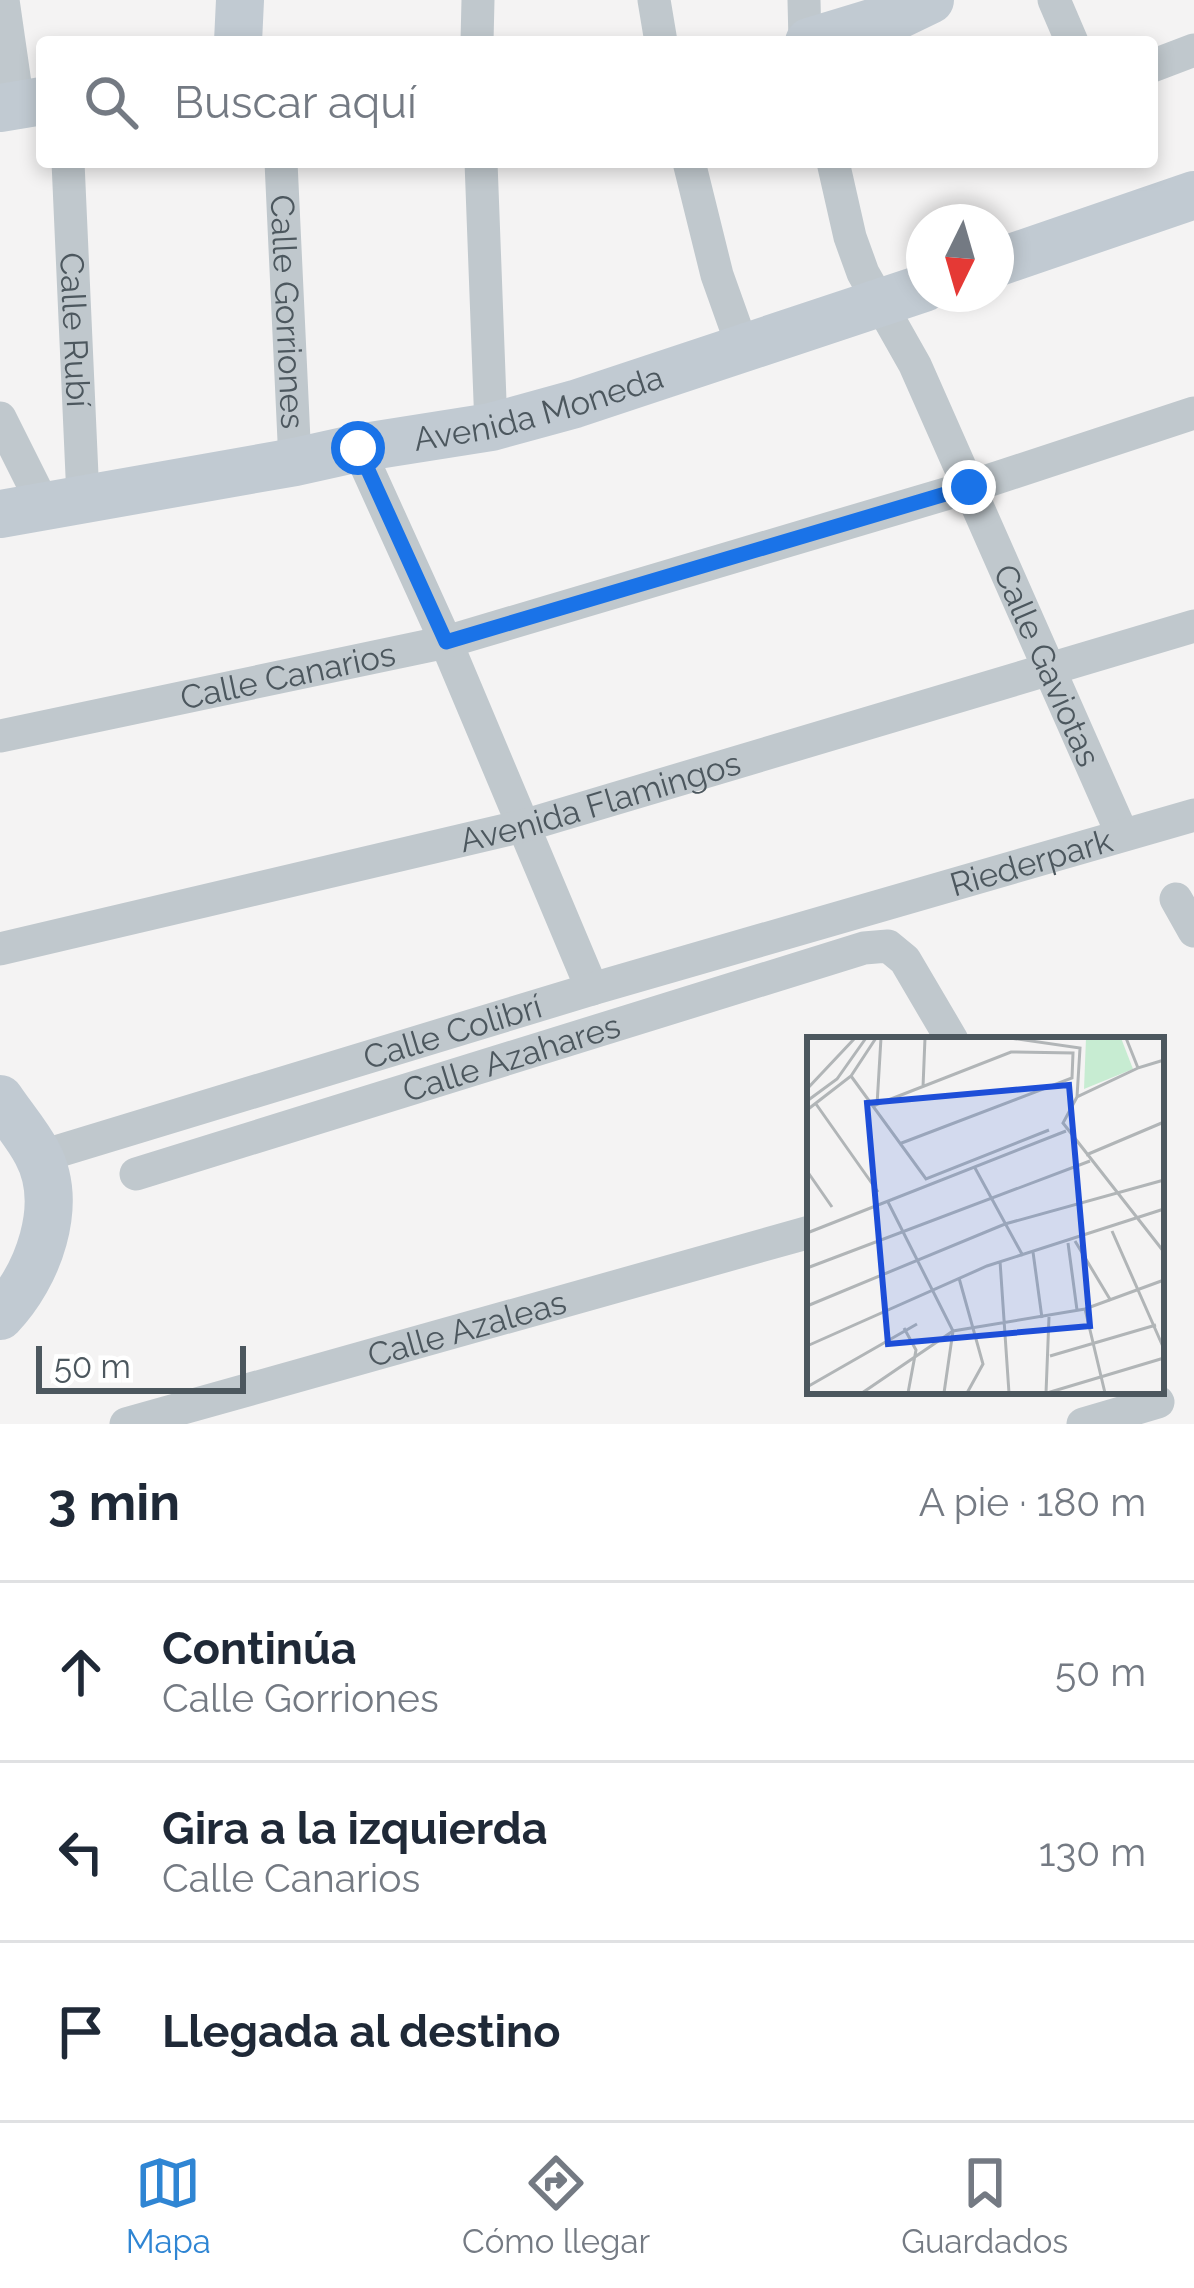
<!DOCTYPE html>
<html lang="es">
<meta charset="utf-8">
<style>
:root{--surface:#fff;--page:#f2f2f3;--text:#1f2937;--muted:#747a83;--line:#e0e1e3;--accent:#2f85d3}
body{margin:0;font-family:Raleway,sans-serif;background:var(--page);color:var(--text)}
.compass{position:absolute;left:906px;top:204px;width:108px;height:108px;border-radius:50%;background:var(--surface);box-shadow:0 6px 18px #0003;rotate:185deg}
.scale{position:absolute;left:36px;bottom:30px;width:210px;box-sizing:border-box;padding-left:12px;border:6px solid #4c575e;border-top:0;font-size:33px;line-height:42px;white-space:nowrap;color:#4c575e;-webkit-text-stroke:9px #fff;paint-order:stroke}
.stop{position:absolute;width:36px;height:36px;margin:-27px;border:9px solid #1a73e8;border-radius:50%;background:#fff}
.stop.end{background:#1a73e8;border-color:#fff;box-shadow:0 3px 12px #0008}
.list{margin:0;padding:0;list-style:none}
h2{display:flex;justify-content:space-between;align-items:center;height:156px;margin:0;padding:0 48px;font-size:51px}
h2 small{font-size:39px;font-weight:400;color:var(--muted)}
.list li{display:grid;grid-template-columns:78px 1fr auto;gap:36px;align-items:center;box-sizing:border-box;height:180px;padding:0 48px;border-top:3px solid var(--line)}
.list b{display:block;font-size:45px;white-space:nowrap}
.list p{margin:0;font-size:39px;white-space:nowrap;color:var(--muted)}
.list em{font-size:39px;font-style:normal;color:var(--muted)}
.icon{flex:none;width:66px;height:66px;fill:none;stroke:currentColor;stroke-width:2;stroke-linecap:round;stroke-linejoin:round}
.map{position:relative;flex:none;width:1194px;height:1424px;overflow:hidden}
.search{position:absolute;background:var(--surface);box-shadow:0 6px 18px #0003;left:36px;right:36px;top:36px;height:132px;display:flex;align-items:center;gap:30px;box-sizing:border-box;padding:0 42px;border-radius:12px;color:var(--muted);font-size:45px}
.sheet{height:696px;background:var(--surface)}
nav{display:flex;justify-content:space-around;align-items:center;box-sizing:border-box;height:168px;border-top:3px solid var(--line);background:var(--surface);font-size:33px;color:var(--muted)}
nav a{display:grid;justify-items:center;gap:6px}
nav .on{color:var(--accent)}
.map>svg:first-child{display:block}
</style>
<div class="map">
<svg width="1194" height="1424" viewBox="0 0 1194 1424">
<rect width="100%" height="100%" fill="#f4f3f3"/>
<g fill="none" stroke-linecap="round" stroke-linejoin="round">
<g stroke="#c0c8cd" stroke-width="33">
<path d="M 3,0 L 18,104"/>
<path d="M 654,0 L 661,42"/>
<path d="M 804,0 L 805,42"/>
<path d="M 1054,0 L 1072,42"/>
<path d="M 477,42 L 478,0"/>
<path d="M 1152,66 L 1194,50"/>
<path id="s1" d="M 68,162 L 83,498"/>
<path id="s2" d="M 281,162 L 295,462"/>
<path d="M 481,162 L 491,427"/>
<path d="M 689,162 L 717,275 L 743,348"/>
<path id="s3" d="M 833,162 L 850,237 L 863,273 L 915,365 L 1122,834"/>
<path d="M 0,418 L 44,506"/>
<path d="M 358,448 L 446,642 L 592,989"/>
<path id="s4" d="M 0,736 L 446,642 L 969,487 L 1194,413"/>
<path d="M 1176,899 L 1194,931"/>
<path id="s5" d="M 0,949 L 523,826 L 1194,626"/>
<path id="s6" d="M 39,1157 L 592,989 L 1194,815"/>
<path id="s7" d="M 136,1174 L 864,948 L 888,946 L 905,960 L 952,1040"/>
<path id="s8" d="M 126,1424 L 810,1232"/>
<path d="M 1083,1424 L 1158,1402"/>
</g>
<g stroke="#c1cad2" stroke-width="48">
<path d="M 238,42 L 240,0"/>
<path d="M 809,42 L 901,14 L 930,0"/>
<path d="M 0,108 L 42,101"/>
<path d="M 996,263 L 1194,195"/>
<path id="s9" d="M 0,514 L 295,462 L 358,448 L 491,427 L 575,404 L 924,288"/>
<path d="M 0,1099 C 12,1117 27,1134 37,1153 C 65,1205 38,1276 0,1316"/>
</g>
</g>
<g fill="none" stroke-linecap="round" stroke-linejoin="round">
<path stroke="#1a73e8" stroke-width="15" d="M 358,448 L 446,642 L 969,487"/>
</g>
<g text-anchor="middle" stroke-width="9" stroke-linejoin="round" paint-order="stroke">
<g font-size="33" fill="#4c575e" stroke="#fff">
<text dy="12" stroke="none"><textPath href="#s2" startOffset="150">Calle Gorriones</textPath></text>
<text dy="12" stroke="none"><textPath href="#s1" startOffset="168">Calle Rubí</textPath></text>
<text dy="12" stroke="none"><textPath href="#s9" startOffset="549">Avenida Moneda</textPath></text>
<text dy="12" stroke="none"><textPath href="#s3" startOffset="549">Calle Gaviotas</textPath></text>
<text dy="12" stroke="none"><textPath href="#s4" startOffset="294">Calle Canarios</textPath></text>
<text dy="12" stroke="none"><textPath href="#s5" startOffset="618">Avenida Flamingos</textPath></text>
<text dy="12" stroke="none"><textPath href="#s6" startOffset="1035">Riederpark</textPath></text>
<text dy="12" stroke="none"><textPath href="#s6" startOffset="432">Calle Colibrí</textPath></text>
<text dy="12" stroke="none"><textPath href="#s7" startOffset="393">Calle Azahares</textPath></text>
<text dy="12" stroke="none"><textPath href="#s8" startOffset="354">Calle Azaleas</textPath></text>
</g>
</g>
<g transform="translate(807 1037)">
<rect width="357" height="357" fill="#f4f3f3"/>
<path d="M 279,1 L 314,1 L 326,32 L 277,52 Z" fill="#c7ecd2"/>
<path fill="none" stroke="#b1b5b7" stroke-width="3" d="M 203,1 L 273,11 L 270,60M 319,1 L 331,31 L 357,23M 331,31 L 270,60 L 256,86 L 357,215M 44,39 L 119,142 L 242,93M 116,50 L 118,1M 0,52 L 48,1M 0,64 L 30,42 L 59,1M 9,67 L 71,155M 70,68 L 74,1M 66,69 L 204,15 L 266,16 L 265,41 L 92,107M 0,73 L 44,39 L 69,1M 279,118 L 357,85M 168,131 L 216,219M 0,134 L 25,170M 81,165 L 146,294 L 137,356M 305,194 L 357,312M 0,196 L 259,94M 268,204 L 304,264M 261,206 L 270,273M 226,215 L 235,281M 193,224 L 202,356M 0,231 L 283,124M 152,241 L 176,327 L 160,356M 0,269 L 198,187 L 357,143M 278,272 L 298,356M 97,291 L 109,313 L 101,356M 0,309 L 180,229 L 357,172M 243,319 L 349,288M 0,350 L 110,287M 55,356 L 146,294 L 278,272 L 357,243M 239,356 L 242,280M 240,356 L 357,321"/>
<path fill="#1d4ed8" fill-opacity="0.15" stroke="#1d4ed8" stroke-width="6" d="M 262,48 L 283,289 L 81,307 L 60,66 Z"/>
<rect width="357" height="357" fill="none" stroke="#4c575e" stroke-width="6"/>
</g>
</svg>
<svg class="compass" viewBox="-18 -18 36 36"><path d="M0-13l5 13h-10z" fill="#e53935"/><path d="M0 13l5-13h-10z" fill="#747a83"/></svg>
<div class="scale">50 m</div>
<div class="stop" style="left:358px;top:448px"></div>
<div class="stop end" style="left:969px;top:487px"></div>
<div class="search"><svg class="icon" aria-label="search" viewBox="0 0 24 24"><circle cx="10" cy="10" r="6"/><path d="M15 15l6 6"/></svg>Buscar aquí</div>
</div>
<section class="sheet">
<h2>3 min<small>A pie · 180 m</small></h2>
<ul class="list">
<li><svg class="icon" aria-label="ahead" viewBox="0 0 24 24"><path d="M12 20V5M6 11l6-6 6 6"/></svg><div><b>Continúa</b><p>Calle Gorriones</p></div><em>50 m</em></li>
<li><svg class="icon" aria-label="left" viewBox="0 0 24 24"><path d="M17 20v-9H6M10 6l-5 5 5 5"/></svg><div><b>Gira a la izquierda</b><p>Calle Canarios</p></div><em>130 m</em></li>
<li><svg class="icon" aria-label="arrive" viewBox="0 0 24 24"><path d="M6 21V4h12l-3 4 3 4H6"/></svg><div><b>Llegada al destino</b></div></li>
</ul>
</section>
<nav>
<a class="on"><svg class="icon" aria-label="map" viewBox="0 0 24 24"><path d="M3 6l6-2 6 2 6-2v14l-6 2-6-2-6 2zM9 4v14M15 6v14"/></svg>Mapa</a>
<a><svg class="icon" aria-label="directions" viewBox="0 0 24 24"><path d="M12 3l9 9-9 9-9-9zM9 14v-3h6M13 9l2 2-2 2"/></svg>Cómo llegar</a>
<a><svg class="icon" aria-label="saved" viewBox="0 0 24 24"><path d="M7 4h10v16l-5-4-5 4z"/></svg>Guardados</a>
</nav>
